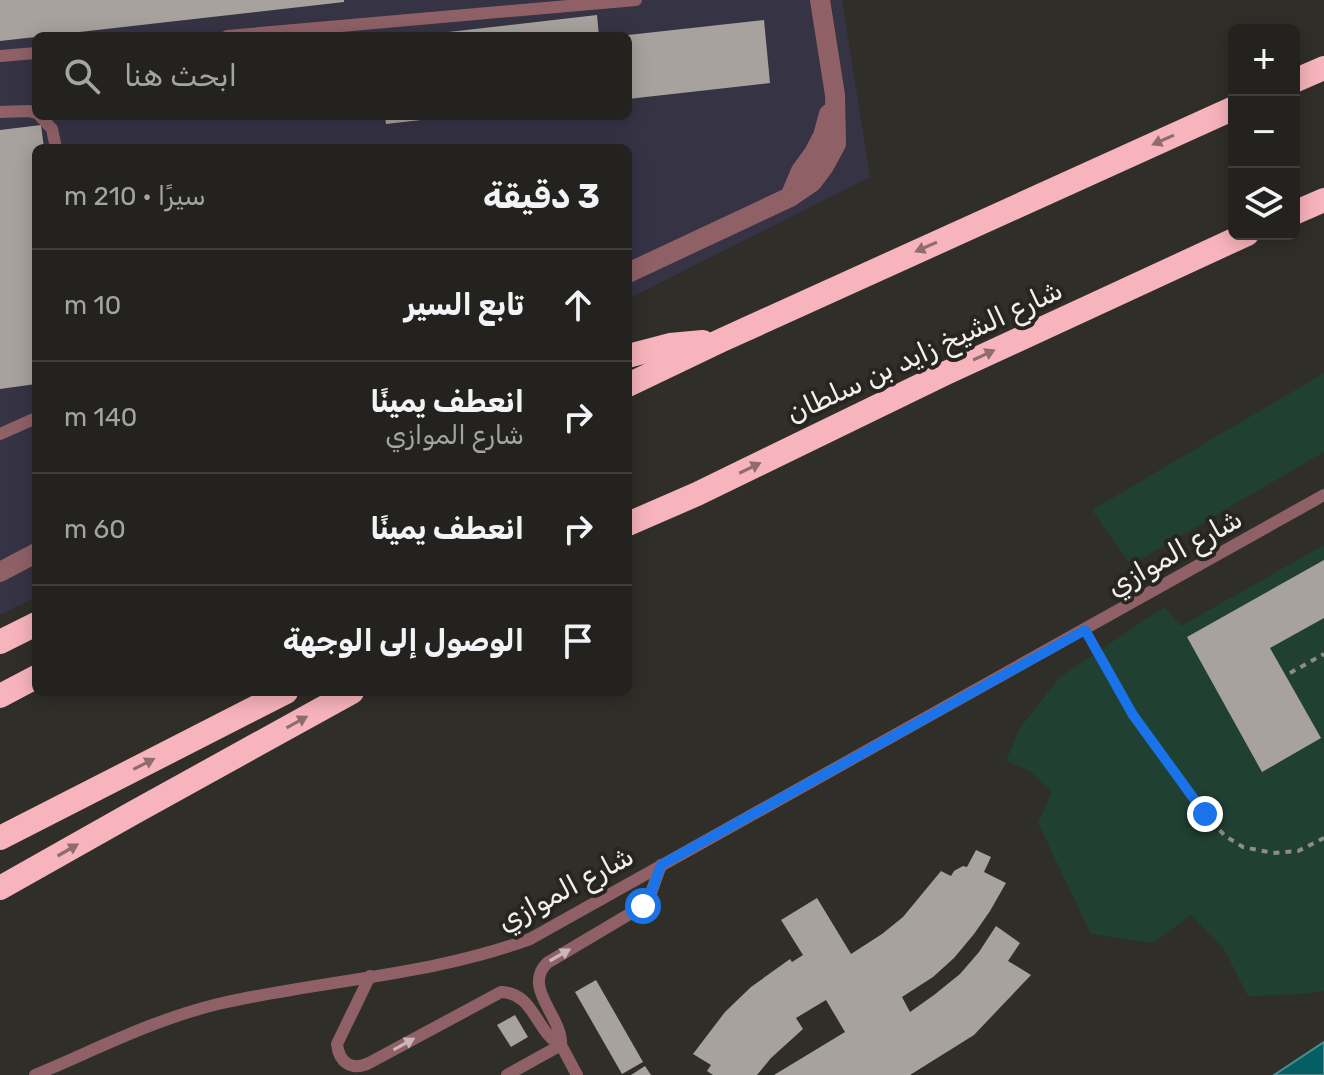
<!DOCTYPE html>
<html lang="ar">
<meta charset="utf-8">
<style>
:root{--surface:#24221f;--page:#302f2c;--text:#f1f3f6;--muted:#a3a4a4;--line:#413f3d}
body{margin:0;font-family:Rubik,"Noto Sans Arabic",sans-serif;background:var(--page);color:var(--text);direction:rtl}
.controls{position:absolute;right:24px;top:24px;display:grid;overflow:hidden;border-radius:12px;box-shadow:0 4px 20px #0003}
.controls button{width:72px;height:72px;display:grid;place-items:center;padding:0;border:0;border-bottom:2px solid var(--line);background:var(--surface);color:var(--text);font:40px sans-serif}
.stop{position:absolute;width:24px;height:24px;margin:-18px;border:6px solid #1a73e8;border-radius:50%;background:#fff}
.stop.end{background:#1a73e8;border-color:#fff;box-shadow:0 2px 8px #0008}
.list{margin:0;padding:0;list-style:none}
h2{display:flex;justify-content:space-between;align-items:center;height:104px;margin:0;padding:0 32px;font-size:34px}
h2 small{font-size:26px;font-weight:400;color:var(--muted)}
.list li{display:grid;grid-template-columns:52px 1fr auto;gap:24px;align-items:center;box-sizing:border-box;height:112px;padding:0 32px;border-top:2px solid var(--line)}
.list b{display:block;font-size:30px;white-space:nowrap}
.list p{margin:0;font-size:26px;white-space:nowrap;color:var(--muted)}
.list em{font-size:26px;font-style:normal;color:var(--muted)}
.icon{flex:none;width:44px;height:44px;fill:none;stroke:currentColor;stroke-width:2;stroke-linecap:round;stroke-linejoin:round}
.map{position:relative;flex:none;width:1324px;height:1075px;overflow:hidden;direction:ltr}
.search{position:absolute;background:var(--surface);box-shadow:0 4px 20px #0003;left:32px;top:32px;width:600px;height:88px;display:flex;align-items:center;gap:20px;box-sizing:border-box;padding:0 28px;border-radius:12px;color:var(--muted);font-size:30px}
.panel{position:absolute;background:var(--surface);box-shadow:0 4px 20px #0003;left:32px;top:144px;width:600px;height:552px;border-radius:12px;direction:rtl}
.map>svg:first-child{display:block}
</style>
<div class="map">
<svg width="1324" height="1075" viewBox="0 0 1324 1075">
<rect width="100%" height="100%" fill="#302e29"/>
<path fill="#363345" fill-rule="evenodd" d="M 0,0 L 842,0 L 870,177 L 628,299 L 628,148 L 36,148 L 36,597 L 0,615 ZM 36,36 L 628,36 L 628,116 L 36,116 Z"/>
<g fill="#204032">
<path d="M 1324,373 L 1324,452 L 1131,565 L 1092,510 Z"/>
<path d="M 1324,545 L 1324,991 L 1301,994 L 1248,996 L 1224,949 L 1191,915 L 1153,943 L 1091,934 L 1038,823 L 1052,792 L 1030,771 L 1006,761 L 1019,729 L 1060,677 L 1164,607 L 1181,626 Z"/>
</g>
<path fill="#055e64" stroke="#4c8a8d" stroke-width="2" d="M 1324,1042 L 1324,1075 L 1274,1075 Z"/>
<g fill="#a7a29d">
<path d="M 0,0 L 344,0 L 344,2 L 0,41 Z"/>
<path d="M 597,15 L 599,36 L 431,36 L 431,34 Z"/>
<path d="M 764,20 L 770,83 L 628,99 L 628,35 Z"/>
<path d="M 385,116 L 439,116 L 439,118 L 386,124 Z"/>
<path d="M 41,125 L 44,148 L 36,148 L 36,384 L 0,389 L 0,130 Z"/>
<path d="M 1324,560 L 1324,618 L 1270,648 L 1321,738 L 1262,772 L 1187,637 Z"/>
<path d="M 976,850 L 991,857 L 984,872 L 1006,883 L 990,911 L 974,934 L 954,958 L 933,977 L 902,997 L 910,1012 L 934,995 L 960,974 L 979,952 L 996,926 L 1020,943 L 1008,961 L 1031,975 L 974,1035 L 910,1075 L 774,1075 L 845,1032 L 826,1000 L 796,1018 L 803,1029 L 771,1058 L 757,1075 L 713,1075 L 707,1071 L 711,1065 L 693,1054 L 725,1012 L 751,987 L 790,959 L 792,962 L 803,955 L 781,920 L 817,898 L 851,954 L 882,934 L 903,917 L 941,871 L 951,876 L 954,871 L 963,866 L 967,867 Z"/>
<path d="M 596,980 L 643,1062 L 622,1074 L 575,992 Z"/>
<path d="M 515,1015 L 528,1037 L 511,1047 L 497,1025 Z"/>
<path d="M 645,1066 L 651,1075 L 631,1075 Z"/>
</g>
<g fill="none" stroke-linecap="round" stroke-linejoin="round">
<g stroke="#8d8c88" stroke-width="4" stroke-dasharray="6 6" stroke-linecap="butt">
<path d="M 1092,642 L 1133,715 L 1205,814 L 1225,836 L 1243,847 L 1273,853 L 1298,851 L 1324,838"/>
<path d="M 1290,673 L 1324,654"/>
</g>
<g stroke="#8f6167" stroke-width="12">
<path d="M 227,36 L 636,0"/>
<path d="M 0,56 L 36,53"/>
<path d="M 0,112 L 29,111 L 36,113"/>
<path d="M 40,116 L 52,129 L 56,148"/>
<path d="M 0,434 L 36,418"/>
<path d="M 370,976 L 337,1044 C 339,1063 352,1071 369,1063 L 501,992 C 535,993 535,1032 561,1045"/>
<path d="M 561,1045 C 563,1017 522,988 547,963 L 643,906 L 651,893 L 661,865"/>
<path d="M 35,1075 C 95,1050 155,1019 218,1004 C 322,980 430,976 530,939 L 1324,495"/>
<path d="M 507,1075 L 561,1045 L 577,1075"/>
</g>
<g stroke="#8f6167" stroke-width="20">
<path d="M 790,197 L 801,171 L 814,153 L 823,136 L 829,114"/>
<path d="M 628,273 L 790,197 L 812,182 L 824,166 L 836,144 L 835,95 L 820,0"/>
<path d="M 0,572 L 36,553"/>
</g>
<g stroke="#f8b4bc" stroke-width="24">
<path d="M 1294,81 L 1324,68"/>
<path d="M 1294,213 L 1324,200"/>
<path d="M 628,356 L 670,345 L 703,342"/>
<path d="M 628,385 L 722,340 L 1234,108"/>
<path d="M 628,524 L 697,494 L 946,373 L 1247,234"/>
<path d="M 0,642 L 36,624"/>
<path d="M 0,696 L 36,677"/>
<path d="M 0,838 L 286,692"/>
<path d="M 0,888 L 133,813 L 352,692"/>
</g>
</g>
<defs><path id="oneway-solid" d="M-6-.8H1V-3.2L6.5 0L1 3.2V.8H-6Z" transform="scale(2)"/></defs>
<g fill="#8f6c6e">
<use href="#oneway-solid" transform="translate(1163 140) rotate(156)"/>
<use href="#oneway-solid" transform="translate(926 247) rotate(156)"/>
<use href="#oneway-solid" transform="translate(984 355) rotate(-25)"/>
<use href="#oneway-solid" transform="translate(750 468) rotate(-26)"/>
<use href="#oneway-solid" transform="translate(297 722) rotate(-29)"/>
<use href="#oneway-solid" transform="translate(144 764) rotate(-27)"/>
<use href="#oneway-solid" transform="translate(68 850) rotate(-30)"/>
</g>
<g fill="#cab7b7">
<use href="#oneway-solid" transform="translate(560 955) rotate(-30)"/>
<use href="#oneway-solid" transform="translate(404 1044) rotate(-29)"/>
</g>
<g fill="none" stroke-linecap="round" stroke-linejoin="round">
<path stroke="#1a73e8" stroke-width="10" d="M 643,906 L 651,893 L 661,865 L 1085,630 L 1133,715 L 1205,814"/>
</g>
<g text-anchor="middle" stroke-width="8" stroke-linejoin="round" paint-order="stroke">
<g font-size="28" fill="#f1f0ed" stroke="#262520">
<text transform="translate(924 351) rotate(-25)" y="10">شارع الشيخ زايد بن سلطان</text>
<text transform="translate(1174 552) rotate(-29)" y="10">شارع الموازي</text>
<text transform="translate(565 888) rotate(-28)" y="10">شارع الموازي</text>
</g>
</g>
</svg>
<div class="controls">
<button>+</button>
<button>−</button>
<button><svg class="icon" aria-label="layers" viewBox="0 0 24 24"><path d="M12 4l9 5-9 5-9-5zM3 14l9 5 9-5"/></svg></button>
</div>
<div class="stop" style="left:643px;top:906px"></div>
<div class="stop end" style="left:1205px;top:814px"></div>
<div class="search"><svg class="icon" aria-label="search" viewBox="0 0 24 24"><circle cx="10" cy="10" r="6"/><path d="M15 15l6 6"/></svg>ابحث هنا</div>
<section class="panel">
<h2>3 دقيقة<small>سيرًا · 210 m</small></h2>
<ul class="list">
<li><svg class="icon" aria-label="ahead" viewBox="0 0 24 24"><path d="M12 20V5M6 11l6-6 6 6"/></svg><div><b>تابع السير</b></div><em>10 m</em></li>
<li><svg class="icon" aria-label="right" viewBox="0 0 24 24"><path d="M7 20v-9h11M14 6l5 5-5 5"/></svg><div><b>انعطف يمينًا</b><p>شارع الموازي</p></div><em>140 m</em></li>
<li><svg class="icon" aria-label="right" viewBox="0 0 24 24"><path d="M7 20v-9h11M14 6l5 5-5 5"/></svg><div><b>انعطف يمينًا</b></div><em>60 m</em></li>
<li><svg class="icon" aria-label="arrive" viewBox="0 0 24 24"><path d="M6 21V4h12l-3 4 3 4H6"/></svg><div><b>الوصول إلى الوجهة</b></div></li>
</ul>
</section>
</div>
